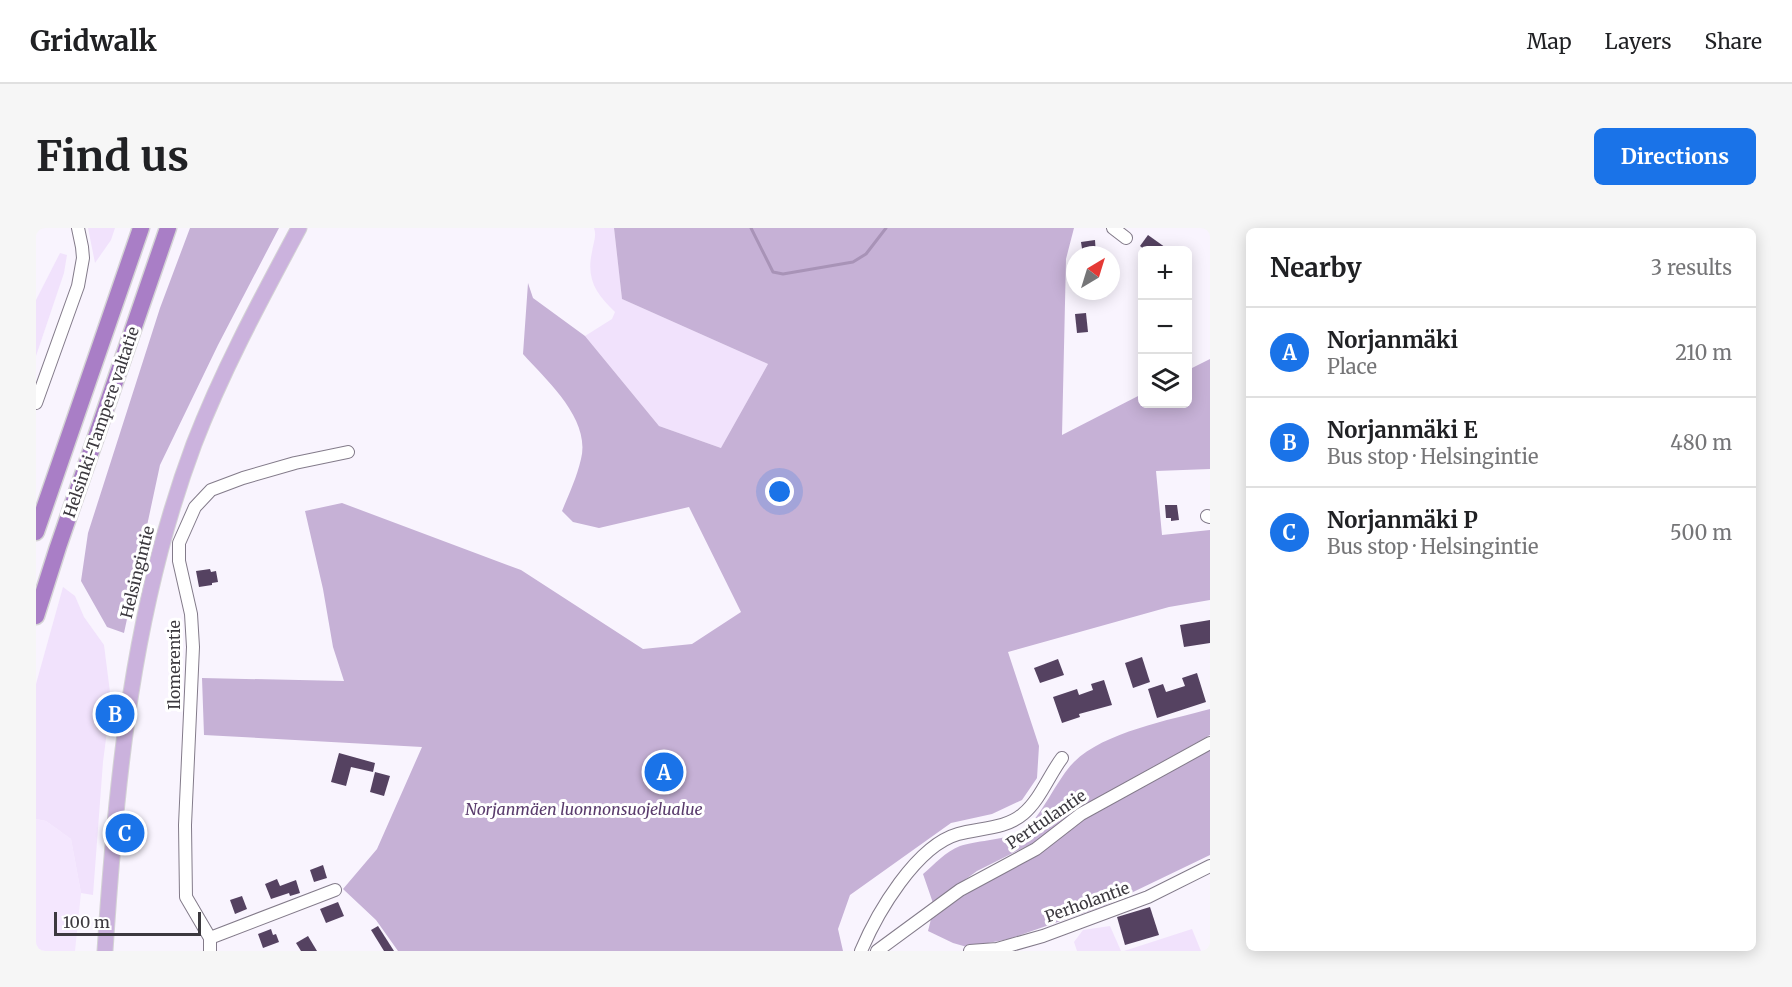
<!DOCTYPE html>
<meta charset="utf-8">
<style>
:root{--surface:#fff;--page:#f6f6f6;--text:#202124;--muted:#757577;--line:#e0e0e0;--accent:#1a73e8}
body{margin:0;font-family:Merriweather,serif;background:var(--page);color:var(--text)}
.controls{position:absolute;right:18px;top:18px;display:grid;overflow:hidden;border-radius:9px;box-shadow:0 3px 15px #0003}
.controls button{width:54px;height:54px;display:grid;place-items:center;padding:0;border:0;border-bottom:2px solid var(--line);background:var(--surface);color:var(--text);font:30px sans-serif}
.compass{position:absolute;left:1030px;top:18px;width:54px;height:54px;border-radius:50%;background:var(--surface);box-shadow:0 3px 15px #0003;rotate:38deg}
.scale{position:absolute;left:18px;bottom:15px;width:147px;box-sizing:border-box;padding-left:6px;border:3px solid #3c393f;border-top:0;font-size:16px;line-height:21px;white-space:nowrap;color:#3c393f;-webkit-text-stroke:4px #fff;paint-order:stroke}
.you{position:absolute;left:744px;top:264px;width:21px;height:21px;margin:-15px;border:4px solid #fff;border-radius:50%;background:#1a73e8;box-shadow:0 0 0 9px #1a73e833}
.badge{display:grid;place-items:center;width:39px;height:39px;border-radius:50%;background:var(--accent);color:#fff;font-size:20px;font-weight:700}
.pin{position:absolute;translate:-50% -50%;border:3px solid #fff;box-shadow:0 2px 6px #0006}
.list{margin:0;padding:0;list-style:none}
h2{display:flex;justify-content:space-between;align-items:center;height:78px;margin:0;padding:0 24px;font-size:26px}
h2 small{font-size:20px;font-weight:400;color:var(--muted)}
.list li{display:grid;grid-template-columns:39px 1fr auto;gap:18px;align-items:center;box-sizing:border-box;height:90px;padding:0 24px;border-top:2px solid var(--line)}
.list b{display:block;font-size:22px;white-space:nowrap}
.list p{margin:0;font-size:20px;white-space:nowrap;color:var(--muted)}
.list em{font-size:20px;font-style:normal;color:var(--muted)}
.icon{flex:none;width:33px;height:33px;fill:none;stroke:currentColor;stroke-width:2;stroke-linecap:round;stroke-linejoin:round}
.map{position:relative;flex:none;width:1174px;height:723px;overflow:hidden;border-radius:9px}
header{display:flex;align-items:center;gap:36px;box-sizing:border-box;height:84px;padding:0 30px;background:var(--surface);border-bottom:2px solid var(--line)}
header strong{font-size:28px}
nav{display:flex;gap:33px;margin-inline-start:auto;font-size:21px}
.intro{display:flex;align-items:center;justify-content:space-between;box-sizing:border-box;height:144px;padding:0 36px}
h1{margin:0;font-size:42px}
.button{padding:15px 27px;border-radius:9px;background:var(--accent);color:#fff;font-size:21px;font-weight:700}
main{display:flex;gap:36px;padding:0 36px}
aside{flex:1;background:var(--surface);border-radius:9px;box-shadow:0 3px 15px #0003}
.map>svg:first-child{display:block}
</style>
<header>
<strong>Gridwalk</strong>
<nav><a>Map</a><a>Layers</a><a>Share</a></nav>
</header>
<div class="intro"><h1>Find us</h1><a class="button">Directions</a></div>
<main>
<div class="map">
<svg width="1174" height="723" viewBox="0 0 1174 723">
<rect width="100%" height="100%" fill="#f9f4fe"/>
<path fill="#f4e7fe" d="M 0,591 L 10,593 L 35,611 L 45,665 L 39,723 L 0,723 Z"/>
<g fill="#f1e2fc">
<path d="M 52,0 L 79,0 L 75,12 L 59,35 Z"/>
<path d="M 558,0 L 578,0 L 586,71 L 732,136 L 685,220 L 623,198 L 549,108 L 576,91 L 579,84 C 560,66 550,51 556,24 C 557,16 561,8 558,0 Z"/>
<path d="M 24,25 L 31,27 L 28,45 L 0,128 L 0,72 Z"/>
<path d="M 27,359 L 39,368 L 48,389 L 68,417 L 75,472 L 67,534 L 57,667 L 45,665 L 35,611 L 10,593 L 0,591 L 0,456 Z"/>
<path d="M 1074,698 L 1085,723 L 1041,723 L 1038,714 L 1047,702 Z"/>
<path d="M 1156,701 L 1165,723 L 1088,723 Z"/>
</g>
<g fill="#c6b1d6">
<path d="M 154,0 L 243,0 L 182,117 L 124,237 L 88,405 L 71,399 L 45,353 L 52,305 L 124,80 Z"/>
<path d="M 578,0 L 1038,0 L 1030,31 L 1026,207 L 1106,166 L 1106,176 L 1152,176 L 1152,142 L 1174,131 L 1174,241 L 1120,243 L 1126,307 L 1174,302 L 1174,372 L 1133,379 L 972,424 L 1003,518 L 1001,550 L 986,572 L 956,586 L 915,595 L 814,667 L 802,701 L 807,723 L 362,723 L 340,692 L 307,661 L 341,621 L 386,519 L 168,507 L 166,450 L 308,453 L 297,419 L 287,361 L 269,283 L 306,275 L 485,342 L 607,421 L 656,416 L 705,384 L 653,279 L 563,300 L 537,294 L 526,283 C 533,266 541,249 545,231 C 555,191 511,153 487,126 L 492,55 L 497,70 L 549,108 L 623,198 L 685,220 L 681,227 L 732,136 L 586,71 Z"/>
<path d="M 1174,481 L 1174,507 L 1044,581 L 999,614 L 941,643 L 897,675 L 887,646 C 899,636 909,624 924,618 C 938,613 977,610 986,604 C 1006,589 1020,552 1038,534 C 1068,504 1134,492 1174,481 Z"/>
<path d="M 1174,522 L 1174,627 L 1068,678 L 973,711 L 931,719 L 917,715 L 892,703 L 895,691 L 933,664 L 1011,620 L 1049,591 Z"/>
</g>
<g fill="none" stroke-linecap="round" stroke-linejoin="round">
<path stroke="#a893b7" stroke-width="3" d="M 715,0 L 737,44 L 747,46 L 817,34 L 830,26 L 850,0"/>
</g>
<g fill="#554261">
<path d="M 1112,7 L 1133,22 L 1109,22 L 1104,18 Z"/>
<path d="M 1059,12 L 1060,27 L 1047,27 L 1045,14 Z"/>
<path d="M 1050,85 L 1052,104 L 1041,105 L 1039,86 Z"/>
<path d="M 1129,277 L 1141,277 L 1143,292 L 1135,293 L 1135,290 L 1130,290 Z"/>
<path d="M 174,341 L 175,344 L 180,343 L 182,354 L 176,355 L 176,357 L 163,359 L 160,343 Z"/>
<path d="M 1174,392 L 1174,415 L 1148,419 L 1144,397 Z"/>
<path d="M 1106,429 L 1114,454 L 1097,460 L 1089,435 Z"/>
<path d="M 1022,431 L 1028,447 L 1004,455 L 998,440 Z"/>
<path d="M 1161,445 L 1170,474 L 1121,490 L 1112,461 L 1127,456 L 1130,464 L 1149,458 L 1146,450 Z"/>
<path d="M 1068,452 L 1076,477 L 1043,486 L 1044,489 L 1026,495 L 1017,469 L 1041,461 L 1043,467 L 1057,462 L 1055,456 Z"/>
<path d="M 303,525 L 339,535 L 337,544 L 315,539 L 310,558 L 295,554 Z"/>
<path d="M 339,544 L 354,548 L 348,568 L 334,564 Z"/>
<path d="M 287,637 L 291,650 L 278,654 L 274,642 Z"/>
<path d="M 241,651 L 244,658 L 260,652 L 264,665 L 254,668 L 253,665 L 235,671 L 229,656 Z"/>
<path d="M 206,668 L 211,681 L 199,686 L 194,672 Z"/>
<path d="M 302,674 L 308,688 L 290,695 L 284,681 Z"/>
<path d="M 1114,679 L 1123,707 L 1089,717 L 1081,689 Z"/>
<path d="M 342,698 L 358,723 L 348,723 L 335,702 Z"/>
<path d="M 235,701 L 237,707 L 240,706 L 243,714 L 227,720 L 222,706 Z"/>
<path d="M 272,708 L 281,723 L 265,723 L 260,715 Z"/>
</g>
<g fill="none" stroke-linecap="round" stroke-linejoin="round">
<defs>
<g id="minor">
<path d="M 1077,0 L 1090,10"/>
<path d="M 0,175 L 42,58 L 47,30 L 46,19 L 42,0"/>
<path d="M 1171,288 L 1174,289"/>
<path d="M 174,710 L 299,662"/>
<path d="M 174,723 L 174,710 L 150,669 L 149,597 L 157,419 L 155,386 L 143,333 L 143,315 L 159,279 L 175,262 L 207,250 L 259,235 L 312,224"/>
<path d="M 825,723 C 841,685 880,618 922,606 C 943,600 970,601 987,586 C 1004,572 1013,547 1026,530"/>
<path d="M 841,723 L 924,662 L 1000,621 L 1045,586 L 1174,515"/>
<path d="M 934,723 L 961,721 L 1007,708 L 1112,669 L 1174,638"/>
</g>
<path id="major" d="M 69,723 C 80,551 97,379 158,216 C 187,141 225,71 263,0"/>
<g id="highway">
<path d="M 0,304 L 105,0"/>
<path d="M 0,388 L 22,319 L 132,0"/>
</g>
</defs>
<use href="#minor" stroke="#837b8a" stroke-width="14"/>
<use href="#major" stroke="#d4d3d5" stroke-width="17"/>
<use href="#highway" stroke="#d4d3d5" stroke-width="19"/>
<use href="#minor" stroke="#fff" stroke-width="12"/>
<use href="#major" stroke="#cbb2dd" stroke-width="15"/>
<use href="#highway" stroke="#a97ec6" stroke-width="16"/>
</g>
<g text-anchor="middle" stroke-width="6" stroke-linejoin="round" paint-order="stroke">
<g font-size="16" fill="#3c393f" stroke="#fff">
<text transform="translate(65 194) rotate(-71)" y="6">Helsinki-Tampere valtatie</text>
<text transform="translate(101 344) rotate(-76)" y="6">Helsingintie</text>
<text transform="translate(138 437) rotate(-90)" y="6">Ilomerentie</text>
<text transform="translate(1010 591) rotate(-34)" y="6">Perttulantie</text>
<text transform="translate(1051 674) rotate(-20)" y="6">Perholantie</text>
</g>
<g font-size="16" font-style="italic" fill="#593b6c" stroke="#fff">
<text x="548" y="587">Norjanmäen luonnonsuojelualue</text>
</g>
</g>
</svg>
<div class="controls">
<button>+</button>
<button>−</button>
<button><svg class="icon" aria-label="layers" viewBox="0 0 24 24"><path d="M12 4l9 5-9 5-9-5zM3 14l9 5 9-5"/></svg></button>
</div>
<svg class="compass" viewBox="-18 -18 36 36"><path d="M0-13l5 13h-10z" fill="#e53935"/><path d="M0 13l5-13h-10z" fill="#757577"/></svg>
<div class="scale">100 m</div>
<div class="you"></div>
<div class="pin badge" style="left:628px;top:544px">A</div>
<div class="pin badge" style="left:79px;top:486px">B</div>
<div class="pin badge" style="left:89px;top:605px">C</div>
</div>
<aside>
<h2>Nearby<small>3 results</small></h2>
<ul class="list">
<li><span class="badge">A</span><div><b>Norjanmäki</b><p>Place</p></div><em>210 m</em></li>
<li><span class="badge">B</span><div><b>Norjanmäki E</b><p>Bus stop · Helsingintie</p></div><em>480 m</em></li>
<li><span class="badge">C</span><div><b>Norjanmäki P</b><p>Bus stop · Helsingintie</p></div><em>500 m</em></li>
</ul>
</aside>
</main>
